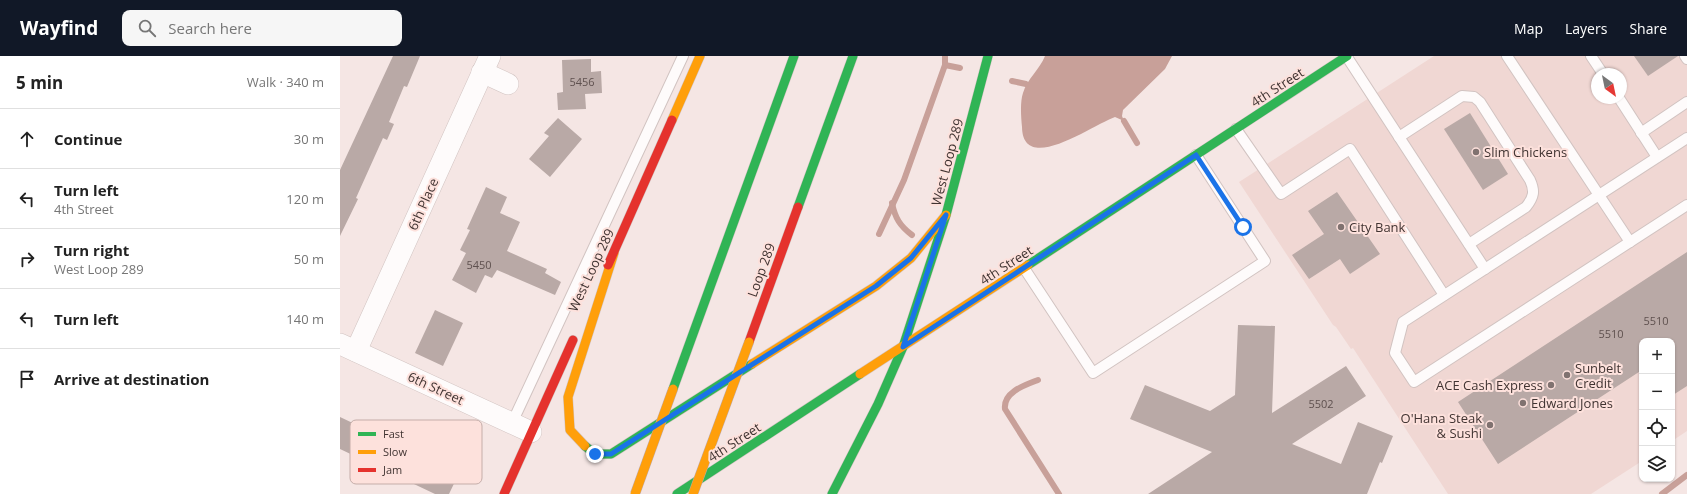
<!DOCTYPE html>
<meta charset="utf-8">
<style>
:root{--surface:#fff;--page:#f6f6f6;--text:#222;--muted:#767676;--line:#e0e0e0;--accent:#111827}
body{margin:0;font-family:"Open Sans",sans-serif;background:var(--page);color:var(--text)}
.controls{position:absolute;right:12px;bottom:12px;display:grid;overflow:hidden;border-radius:8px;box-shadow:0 1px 3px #0004}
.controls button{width:36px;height:36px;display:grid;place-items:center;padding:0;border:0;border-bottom:1px solid var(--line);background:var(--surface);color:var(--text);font:20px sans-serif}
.compass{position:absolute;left:1251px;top:12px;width:36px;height:36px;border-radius:50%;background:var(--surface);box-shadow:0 1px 3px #0004;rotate:147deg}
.stop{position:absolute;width:12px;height:12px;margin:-9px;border:3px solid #1a73e8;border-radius:50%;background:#fff}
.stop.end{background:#1a73e8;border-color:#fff;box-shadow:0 1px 4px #0008}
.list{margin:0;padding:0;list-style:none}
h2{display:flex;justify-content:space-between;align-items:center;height:52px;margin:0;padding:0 16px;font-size:17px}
h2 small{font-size:13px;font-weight:400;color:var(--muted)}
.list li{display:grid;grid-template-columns:26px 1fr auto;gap:12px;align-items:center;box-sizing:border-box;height:60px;padding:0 16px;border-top:1px solid var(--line)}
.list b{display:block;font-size:15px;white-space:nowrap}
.list p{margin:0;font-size:13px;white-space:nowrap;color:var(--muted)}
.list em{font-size:13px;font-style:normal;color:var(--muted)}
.icon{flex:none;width:22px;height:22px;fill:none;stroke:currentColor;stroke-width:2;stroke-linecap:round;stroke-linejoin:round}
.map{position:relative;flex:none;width:1347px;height:438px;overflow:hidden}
header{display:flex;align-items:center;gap:24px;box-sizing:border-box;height:56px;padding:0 20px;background:var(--accent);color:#fff}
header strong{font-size:19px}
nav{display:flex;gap:22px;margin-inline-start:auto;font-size:14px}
.search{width:280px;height:36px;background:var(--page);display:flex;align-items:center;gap:10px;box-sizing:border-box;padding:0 14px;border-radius:8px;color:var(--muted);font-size:15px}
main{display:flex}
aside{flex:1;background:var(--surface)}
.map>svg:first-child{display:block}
</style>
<header>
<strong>Wayfind</strong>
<div class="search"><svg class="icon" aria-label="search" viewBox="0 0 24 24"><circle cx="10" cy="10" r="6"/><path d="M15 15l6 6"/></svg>Search here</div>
<nav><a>Map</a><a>Layers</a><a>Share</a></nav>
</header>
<main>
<aside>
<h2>5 min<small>Walk · 340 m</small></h2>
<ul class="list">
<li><svg class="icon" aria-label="ahead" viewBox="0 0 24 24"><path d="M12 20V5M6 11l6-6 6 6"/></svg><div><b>Continue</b></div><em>30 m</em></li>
<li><svg class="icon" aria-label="left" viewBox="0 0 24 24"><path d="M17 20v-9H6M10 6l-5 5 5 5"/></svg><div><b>Turn left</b><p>4th Street</p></div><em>120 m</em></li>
<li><svg class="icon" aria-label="right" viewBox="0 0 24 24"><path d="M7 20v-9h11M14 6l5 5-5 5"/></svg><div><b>Turn right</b><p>West Loop 289</p></div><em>50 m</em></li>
<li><svg class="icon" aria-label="left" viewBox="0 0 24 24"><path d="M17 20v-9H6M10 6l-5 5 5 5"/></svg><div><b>Turn left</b></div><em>140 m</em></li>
<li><svg class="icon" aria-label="arrive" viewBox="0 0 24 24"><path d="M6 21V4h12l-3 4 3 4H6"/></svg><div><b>Arrive at destination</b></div></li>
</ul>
</aside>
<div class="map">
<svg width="1347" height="438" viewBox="0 0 1347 438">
<rect width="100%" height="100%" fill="#f5e6e4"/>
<path fill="#f0d7d3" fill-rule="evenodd" d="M 1094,0 L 1347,0 L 1347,375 L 1332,385 L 1332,285 L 1302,285 L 1302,405 L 1251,438 L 1108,438 L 1013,292 L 1011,293 L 996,271 L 993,269 L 899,126 ZM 1257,18 L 1281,18 L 1281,42 L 1257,42 Z"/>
<path fill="#c8a099" d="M 705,0 L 832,0 L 825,13 L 783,54 L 782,60 L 784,65 L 775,61 C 754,68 683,120 682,71 C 681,60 680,46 683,37 C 687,23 700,13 705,0 Z"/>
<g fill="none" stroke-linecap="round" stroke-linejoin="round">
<g stroke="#c8a099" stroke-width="6">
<path d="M 605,0 L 605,9 L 620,12"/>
<path d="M 672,25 L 686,28"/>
<path d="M 784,65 L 797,87"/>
<path d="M 552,147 C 555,162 560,170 572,179"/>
<path d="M 539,178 L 564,124 L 605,9"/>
<path d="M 698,324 C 685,329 663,336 665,353 L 719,438"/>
<path d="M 1322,438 L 1347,419"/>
</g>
</g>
<g fill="#b9a9a6">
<path d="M 53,0 L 80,0 L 67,31 L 64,30 L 49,66 L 54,68 L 47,84 L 43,82 L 16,142 L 18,143 L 0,180 L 0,114 Z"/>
<path d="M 1294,0 L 1338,0 L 1308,20 Z"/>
<path d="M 251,3 L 251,16 L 261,15 L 262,37 L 245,38 L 246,53 L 218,54 L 217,37 L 223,36 L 222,4 Z"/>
<path d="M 1130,57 L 1168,118 L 1143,134 L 1104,73 Z"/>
<path d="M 218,62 L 242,83 L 210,121 L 189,103 L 209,80 L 204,77 Z"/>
<path d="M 146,131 L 167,141 L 160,157 L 180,166 L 167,195 L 207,213 L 205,217 L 221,226 L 215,239 L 157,214 L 152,222 L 145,219 L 136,237 L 112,224 L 126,197 L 120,194 L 130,174 L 127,173 Z"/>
<path d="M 997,136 L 1040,198 L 1010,218 L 1000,203 L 969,223 L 952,199 L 984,178 L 968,155 Z"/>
<path d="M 1347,196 L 1347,330 L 1333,339 L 1332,337 L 1332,285 L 1302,285 L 1302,314 L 1158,408 L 1118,346 Z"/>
<path d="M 95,254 L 123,267 L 103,310 L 75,297 Z"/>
<path d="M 898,269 L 935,270 L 932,357 L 1006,310 L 1026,340 L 952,388 L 1001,408 L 1018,366 L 1053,380 L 1042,407 L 1040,406 L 1027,438 L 808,438 L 872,396 L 790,363 L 805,329 L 870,355 L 895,339 Z"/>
<path d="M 0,361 L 55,387 L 57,382 L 121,413 L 109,438 L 95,438 L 0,393 Z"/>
</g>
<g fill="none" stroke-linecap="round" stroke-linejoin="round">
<defs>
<g id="lane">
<path d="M 1167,0 L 1290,186"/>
<path d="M 1251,0 L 1263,18"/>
<path d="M 1345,0 L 1347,3"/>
<path d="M 1007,1 L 1145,213"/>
<path d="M 1279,42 L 1317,101"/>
<path d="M 896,73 L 941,138 L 1010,93 L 1104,239"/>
<path d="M 1301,77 L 1347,46"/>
<path d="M 1059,81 L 1122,40 L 1134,41 L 1140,46 L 1190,124 C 1195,135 1194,141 1186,151 L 1129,188"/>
<path d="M 1347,82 L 1063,266 L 1055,297 L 1074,326 L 1347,149"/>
<path d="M 684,212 L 753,317 L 925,205 L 856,99"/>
<path d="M 172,367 L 343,0"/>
</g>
<g id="street">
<path d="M 142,16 L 168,28"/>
<path d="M 0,288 L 191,376"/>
<path d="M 16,295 L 150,0"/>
</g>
<g id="fast">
<path d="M 458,151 L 513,0"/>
<path d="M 688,209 L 1007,0"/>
<path d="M 333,333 L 454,0"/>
<path d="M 245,390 L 255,398 L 271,398 L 412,308"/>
<path d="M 337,438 L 520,318"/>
<path d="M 492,438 L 538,348 L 563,291 L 606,159 L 648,0"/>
</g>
<g id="slow">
<path d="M 332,64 L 360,0"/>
<path d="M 412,308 L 536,230 L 571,202 L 606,159"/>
<path d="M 520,318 L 688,209"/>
<path d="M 245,390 L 230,374 L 228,341 L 274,197"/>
</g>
<g id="jam">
<path d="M 268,209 L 332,64"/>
<path d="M 409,286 L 458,151"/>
<path d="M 164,438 L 233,284"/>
</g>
</defs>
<use href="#lane" stroke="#d1c3c1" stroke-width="12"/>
<use href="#street" stroke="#d1c3c1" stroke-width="22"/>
<use href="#fast" stroke="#d1c3c1" stroke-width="10"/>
<use href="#slow" stroke="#d1c3c1" stroke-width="10"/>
<use href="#jam" stroke="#d1c3c1" stroke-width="10"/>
<use href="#lane" stroke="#fefbfb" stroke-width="10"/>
<use href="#street" stroke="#fefbfb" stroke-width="21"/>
<use href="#fast" stroke="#30b455" stroke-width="9"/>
<use href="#slow" stroke="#ff9f0a" stroke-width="9"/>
<use href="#jam" stroke="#e5322d" stroke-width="9"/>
<defs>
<g id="slow-bridge">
<path d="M 295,438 L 333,333"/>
<path d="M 353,438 L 409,286"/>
</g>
</defs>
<use href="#slow-bridge" stroke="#bfa9a6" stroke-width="10" stroke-linecap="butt"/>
<use href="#slow-bridge" stroke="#ff9f0a" stroke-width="9"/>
</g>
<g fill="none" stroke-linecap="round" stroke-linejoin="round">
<path stroke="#1a73e8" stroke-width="5" d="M 255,398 L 271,398 L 536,230 L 571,202 L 606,159 L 563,291 L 856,99 L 903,171"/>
</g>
<g fill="#807270" stroke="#fde1dc" stroke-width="1.5">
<circle cx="1136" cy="96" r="4"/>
<circle cx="1001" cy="171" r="4"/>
<circle cx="1227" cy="319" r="4"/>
<circle cx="1211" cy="329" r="4"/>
<circle cx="1183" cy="347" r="4"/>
<circle cx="1150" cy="369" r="4"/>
</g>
<g text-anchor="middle" stroke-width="4" stroke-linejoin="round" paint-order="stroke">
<g font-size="11" fill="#5f514f">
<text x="242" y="30">5456</text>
<text x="139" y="213">5450</text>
<text x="1316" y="269">5510</text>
<text x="1271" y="282">5510</text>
<text x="981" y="352">5502</text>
</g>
<g font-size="13" fill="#413432" stroke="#fde1dc">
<text transform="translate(937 31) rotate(-33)" y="5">4th Street</text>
<text transform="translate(607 106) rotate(-75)" y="5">West Loop 289</text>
<text transform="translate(83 148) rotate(-66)" y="5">6th Place</text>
<text transform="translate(666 209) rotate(-33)" y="5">4th Street</text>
<text transform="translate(251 214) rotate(-65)" y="5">West Loop 289</text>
<text transform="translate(421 214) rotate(-70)" y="5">Loop 289</text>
<text transform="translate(96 332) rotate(25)" y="5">6th Street</text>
<text transform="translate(394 386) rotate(-33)" y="5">4th Street</text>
</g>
<g font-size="13" fill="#413432" stroke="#fde1dc" text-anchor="start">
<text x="1144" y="101">Slim Chickens</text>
<text x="1009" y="176">City Bank</text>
<text x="1235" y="317">Sunbelt<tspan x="1235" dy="15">Credit</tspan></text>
<text x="1203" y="334" text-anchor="end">ACE Cash Express</text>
<text x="1191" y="352">Edward Jones</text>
<text x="1142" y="367" text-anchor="end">O'Hana Steak<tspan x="1142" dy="15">&amp; Sushi</tspan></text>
</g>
</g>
<rect x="10" y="364" width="132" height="64" rx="6" fill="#fde1dc" stroke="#c5ada9" stroke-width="1"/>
<rect x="18" y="376" width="18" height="4" fill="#30b455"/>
<rect x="18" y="394" width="18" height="4" fill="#ff9f0a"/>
<rect x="18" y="412" width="18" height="4" fill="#e5322d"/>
<g font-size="11" fill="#413432">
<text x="43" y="382">Fast</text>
<text x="43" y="400">Slow</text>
<text x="43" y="418">Jam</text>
</g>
</svg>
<div class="controls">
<button>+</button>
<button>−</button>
<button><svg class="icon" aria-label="locate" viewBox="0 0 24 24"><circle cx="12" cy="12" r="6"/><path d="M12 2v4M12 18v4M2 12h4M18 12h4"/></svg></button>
<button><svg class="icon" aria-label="layers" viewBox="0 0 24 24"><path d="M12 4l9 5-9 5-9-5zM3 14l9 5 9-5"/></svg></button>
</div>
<svg class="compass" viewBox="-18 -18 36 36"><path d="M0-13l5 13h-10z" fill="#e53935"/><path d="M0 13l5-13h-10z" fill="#767676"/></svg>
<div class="stop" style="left:903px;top:171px"></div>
<div class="stop end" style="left:255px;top:398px"></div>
</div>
</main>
